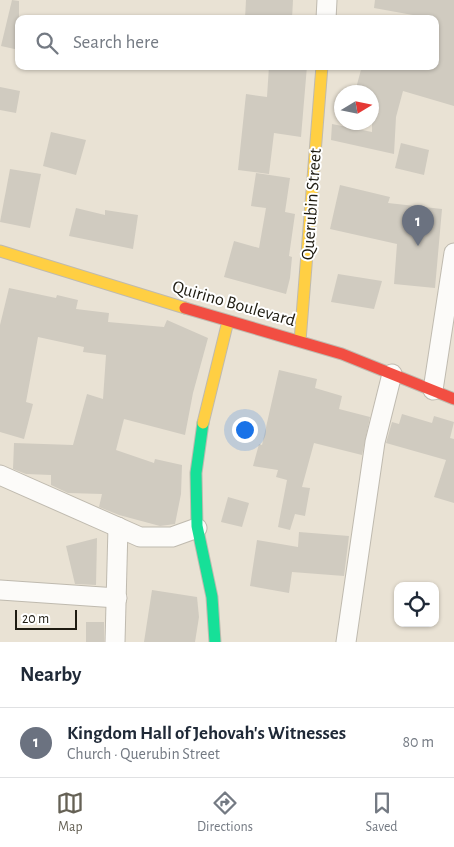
<!DOCTYPE html>
<meta charset="utf-8">
<style>
:root{--surface:#fff;--page:#f6f6f7;--text:#1f2937;--muted:#747a83;--line:#e0e1e3;--accent:#656155}
body{margin:0;font-family:"Alegreya Sans",sans-serif;background:var(--page);color:var(--text)}
.controls{position:absolute;right:15px;bottom:15px;display:grid;overflow:hidden;border-radius:10px;box-shadow:0 1px 4px #0004}
.controls button{width:45px;height:45px;display:grid;place-items:center;padding:0;border:0;border-bottom:1px solid var(--line);background:var(--surface);color:var(--text);font:25px sans-serif}
.compass{position:absolute;left:334px;top:85px;width:45px;height:45px;border-radius:50%;background:var(--surface);box-shadow:0 1px 4px #0004;rotate:80deg}
.scale{position:absolute;left:15px;bottom:12px;width:62px;box-sizing:border-box;padding-left:5px;border:2px solid #1e1b11;border-top:0;font-size:14px;line-height:18px;white-space:nowrap;color:#1e1b11;-webkit-text-stroke:4px #fff;paint-order:stroke}
.you{position:absolute;left:244px;top:429px;width:18px;height:18px;margin:-12px;border:4px solid #fff;border-radius:50%;background:#1a73e8;box-shadow:0 0 0 8px #1a73e833}
.badge{display:grid;place-items:center;width:32px;height:32px;border-radius:50%;background:var(--accent);color:#fff;font-size:16px;font-weight:700}
.pin{position:absolute;translate:-50% -41px;filter:drop-shadow(0 1px 2px #0008)}
.pin::after{content:'';position:absolute;top:26px;width:18px;height:15px;background:inherit;clip-path:polygon(0 0,100% 0,50% 100%)}
.list{margin:0;padding:0;list-style:none}
h2{display:flex;justify-content:space-between;align-items:center;height:65px;margin:0;padding:0 20px;font-size:21px}
h2 small{font-size:16px;font-weight:400;color:var(--muted)}
.list li{display:grid;grid-template-columns:32px 1fr auto;gap:15px;align-items:center;box-sizing:border-box;height:70px;padding:0 20px;border-top:1px solid var(--line)}
.list b{display:block;font-size:19px;white-space:nowrap}
.list p{margin:0;font-size:16px;white-space:nowrap;color:var(--muted)}
.list em{font-size:16px;font-style:normal;color:var(--muted)}
.icon{flex:none;width:28px;height:28px;fill:none;stroke:currentColor;stroke-width:2;stroke-linecap:round;stroke-linejoin:round}
.map{position:relative;flex:none;width:454px;height:642px;overflow:hidden}
.search{position:absolute;background:var(--surface);box-shadow:0 1px 4px #0004;left:15px;right:15px;top:15px;height:55px;display:flex;align-items:center;gap:12px;box-sizing:border-box;padding:0 18px;border-radius:10px;color:var(--muted);font-size:19px}
.sheet{height:135px;background:var(--surface)}
nav{display:flex;justify-content:space-around;align-items:center;box-sizing:border-box;height:70px;border-top:1px solid var(--line);background:var(--surface);font-size:14px;color:var(--muted)}
nav a{display:grid;justify-items:center;gap:2px}
nav .on{color:var(--accent)}
.map>svg:first-child{display:block}
</style>
<div class="map">
<svg width="454" height="642" viewBox="0 0 454 642">
<rect width="100%" height="100%" fill="#e9e2d4"/>
<g fill="#d0cbc0">
<path d="M 12,0 L 19,1 L 19,50 L 1,46 Z"/>
<path d="M 246,0 L 293,0 L 292,19 L 245,19 Z"/>
<path d="M 375,0 L 454,0 L 454,106 L 403,91 L 396,117 L 394,154 L 331,140 L 332,124 L 372,132 L 372,92 L 355,92 L 362,66 L 435,66 L 435,19 L 374,8 Z"/>
<path d="M 269,66 L 307,66 L 301,137 L 274,133 L 269,174 L 238,170 L 246,94 L 267,97 Z"/>
<path d="M 0,87 L 20,91 L 16,113 L 0,110 Z"/>
<path d="M 51,132 L 86,140 L 76,175 L 43,166 Z"/>
<path d="M 401,143 L 429,150 L 424,175 L 395,168 Z"/>
<path d="M 10,169 L 41,174 L 30,228 L 0,222 Z"/>
<path d="M 256,173 L 290,178 L 285,212 L 295,214 L 289,256 L 292,257 L 290,278 L 286,294 L 224,277 L 234,241 L 259,248 L 266,208 L 251,206 Z"/>
<path d="M 340,185 L 390,197 L 388,203 L 442,209 L 435,288 L 394,284 L 397,244 L 330,229 Z"/>
<path d="M 76,208 L 105,215 L 105,210 L 138,215 L 133,249 L 69,236 Z"/>
<path d="M 338,274 L 382,281 L 374,309 L 331,302 Z"/>
<path d="M 9,288 L 56,298 L 57,295 L 78,300 L 76,309 L 109,313 L 108,322 L 164,327 L 167,320 L 208,338 L 193,393 L 185,435 L 124,419 L 116,450 L 154,463 L 155,459 L 182,465 L 181,494 L 175,524 L 160,526 L 119,515 L 99,507 L 102,494 L 68,493 L 51,485 L 51,475 L 26,474 L 13,469 L 14,443 L 73,445 L 87,394 L 103,399 L 106,355 L 83,352 L 84,347 L 38,337 L 26,402 L 33,404 L 24,439 L 0,432 L 0,325 Z"/>
<path d="M 279,370 L 317,379 L 315,388 L 342,396 L 339,409 L 370,417 L 362,455 L 314,443 L 302,487 L 310,488 L 305,516 L 295,514 L 290,530 L 278,527 L 287,480 L 276,477 L 278,470 L 253,466 L 259,444 L 262,445 Z"/>
<path d="M 402,414 L 432,423 L 434,416 L 454,422 L 450,438 L 454,439 L 454,503 L 434,497 L 446,460 L 386,443 L 392,422 L 399,424 Z"/>
<path d="M 228,497 L 249,503 L 242,527 L 221,522 Z"/>
<path d="M 299,532 L 349,536 L 344,576 L 292,572 L 289,593 L 250,586 L 257,540 L 298,547 Z"/>
<path d="M 97,538 L 96,585 L 75,584 L 66,546 Z"/>
<path d="M 152,590 L 197,597 L 199,617 L 195,642 L 144,642 Z"/>
<rect x="86" y="622" width="18" height="20"/>
</g>
<g fill="none" stroke-linecap="round" stroke-linejoin="round">
<defs>
<g id="street">
<path d="M 326,19 L 327,0"/>
<path d="M 433,390 L 454,253"/>
<path d="M 0,475 L 140,537 L 172,537 L 197,528"/>
<path d="M 0,590 L 117,598"/>
<path d="M 115,642 L 118,527"/>
<path d="M 346,642 L 375,442 L 392,374"/>
</g>
<path id="fast" d="M 203,423 L 196,473 L 197,526 L 212,597 L 215,642"/>
<g id="slow">
<path d="M 0,251 L 185,308"/>
<path d="M 300,341 L 322,66"/>
<path d="M 203,423 L 228,321"/>
</g>
<path id="jam" d="M 185,308 L 342,354 L 454,399"/>
</defs>
<use href="#street" stroke="#bfbaaf" stroke-width="21"/>
<use href="#fast" stroke="#bfbaaf" stroke-width="13"/>
<use href="#slow" stroke="#bfbaaf" stroke-width="13"/>
<use href="#jam" stroke="#bfbaaf" stroke-width="13"/>
<use href="#street" stroke="#fcfbf9" stroke-width="19"/>
<use href="#fast" stroke="#16e098" stroke-width="11"/>
<use href="#slow" stroke="#ffcf43" stroke-width="11"/>
<use href="#jam" stroke="#f24e42" stroke-width="11"/>
</g>
<g text-anchor="middle" stroke-width="4" stroke-linejoin="round" paint-order="stroke">
<g font-size="18" fill="#1e1b11" stroke="#fff">
<text transform="translate(311 204) rotate(-86)" y="6">Querubin Street</text>
<text transform="translate(234 303) rotate(16)" y="6">Quirino Boulevard</text>
</g>
</g>
</svg>
<div class="controls">
<button><svg class="icon" aria-label="locate" viewBox="0 0 24 24"><circle cx="12" cy="12" r="6"/><path d="M12 2v4M12 18v4M2 12h4M18 12h4"/></svg></button>
</div>
<svg class="compass" viewBox="-18 -18 36 36"><path d="M0-13l5 13h-10z" fill="#e53935"/><path d="M0 13l5-13h-10z" fill="#747a83"/></svg>
<div class="scale">20 m</div>
<div class="you"></div>
<div class="pin badge" style="left:418px;top:246px;background:#6b7280">1</div>
<div class="search"><svg class="icon" aria-label="search" viewBox="0 0 24 24"><circle cx="10" cy="10" r="6"/><path d="M15 15l6 6"/></svg>Search here</div>
</div>
<section class="sheet">
<h2>Nearby<small></small></h2>
<ul class="list">
<li><span class="badge" style="background:#6b7280">1</span><div><b>Kingdom Hall of Jehovah's Witnesses</b><p>Church · Querubin Street</p></div><em>80 m</em></li>
</ul>
</section>
<nav>
<a class="on"><svg class="icon" aria-label="map" viewBox="0 0 24 24"><path d="M3 6l6-2 6 2 6-2v14l-6 2-6-2-6 2zM9 4v14M15 6v14"/></svg>Map</a>
<a><svg class="icon" aria-label="directions" viewBox="0 0 24 24"><path d="M12 3l9 9-9 9-9-9zM9 14v-3h6M13 9l2 2-2 2"/></svg>Directions</a>
<a><svg class="icon" aria-label="saved" viewBox="0 0 24 24"><path d="M7 4h10v16l-5-4-5 4z"/></svg>Saved</a>
</nav>
